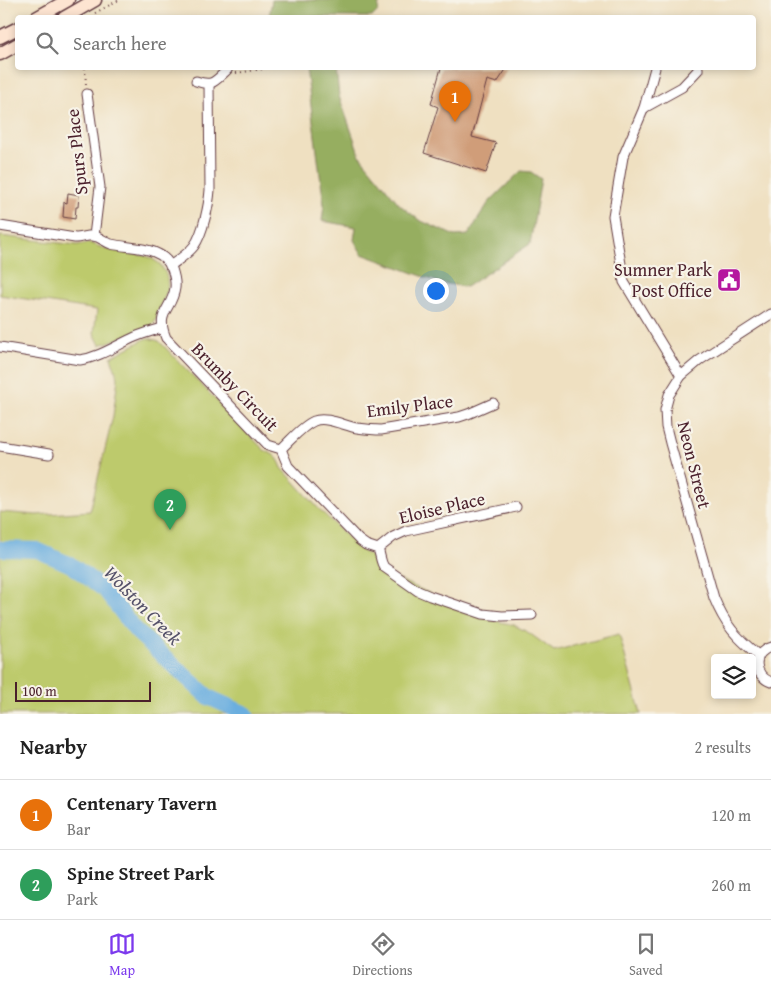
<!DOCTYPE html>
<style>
:root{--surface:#fff;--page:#f6f6f6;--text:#222;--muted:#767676;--line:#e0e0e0;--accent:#7c3aed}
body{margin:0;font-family:"Gentium Book Plus",serif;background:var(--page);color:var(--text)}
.controls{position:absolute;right:15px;bottom:15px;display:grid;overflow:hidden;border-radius:5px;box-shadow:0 2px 8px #0003}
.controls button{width:45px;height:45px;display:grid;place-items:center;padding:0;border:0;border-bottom:1px solid var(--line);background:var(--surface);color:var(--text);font:25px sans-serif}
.scale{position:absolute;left:15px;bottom:12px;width:136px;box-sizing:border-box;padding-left:5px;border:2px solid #4a1f2b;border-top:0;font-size:14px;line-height:18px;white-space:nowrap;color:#4a1f2b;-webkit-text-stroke:4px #f7f3e8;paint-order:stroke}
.you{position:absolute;left:435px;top:290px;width:18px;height:18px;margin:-12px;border:4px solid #fff;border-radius:50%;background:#1a73e8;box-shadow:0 0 0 8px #1a73e833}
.badge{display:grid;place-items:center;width:32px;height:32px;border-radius:50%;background:var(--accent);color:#fff;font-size:16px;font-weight:700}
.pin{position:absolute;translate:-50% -41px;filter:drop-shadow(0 1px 2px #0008)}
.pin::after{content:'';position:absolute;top:26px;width:18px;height:15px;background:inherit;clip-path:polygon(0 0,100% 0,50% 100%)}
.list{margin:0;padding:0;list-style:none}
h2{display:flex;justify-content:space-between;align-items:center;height:65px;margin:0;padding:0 20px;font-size:21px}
h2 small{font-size:16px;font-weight:400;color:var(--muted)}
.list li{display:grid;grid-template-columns:32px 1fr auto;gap:15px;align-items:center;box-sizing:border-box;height:70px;padding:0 20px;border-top:1px solid var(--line)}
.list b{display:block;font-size:19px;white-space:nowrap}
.list p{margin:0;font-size:16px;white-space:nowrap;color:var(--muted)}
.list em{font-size:16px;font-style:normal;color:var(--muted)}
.icon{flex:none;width:28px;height:28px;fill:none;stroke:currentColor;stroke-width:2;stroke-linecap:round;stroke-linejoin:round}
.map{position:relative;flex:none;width:771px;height:714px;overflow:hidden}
.search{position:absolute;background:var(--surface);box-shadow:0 2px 8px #0003;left:15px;right:15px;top:15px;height:55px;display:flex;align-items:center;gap:12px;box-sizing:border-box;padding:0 18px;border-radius:5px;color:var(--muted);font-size:19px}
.sheet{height:205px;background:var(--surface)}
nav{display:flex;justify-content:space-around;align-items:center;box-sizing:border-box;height:70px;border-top:1px solid var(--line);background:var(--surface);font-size:14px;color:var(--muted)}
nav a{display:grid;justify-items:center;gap:2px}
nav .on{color:var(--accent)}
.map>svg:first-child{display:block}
</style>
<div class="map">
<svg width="771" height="714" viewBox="0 0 771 714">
<rect width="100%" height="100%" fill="#f7f3e8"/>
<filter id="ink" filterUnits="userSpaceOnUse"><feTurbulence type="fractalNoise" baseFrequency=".02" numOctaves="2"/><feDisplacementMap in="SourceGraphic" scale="10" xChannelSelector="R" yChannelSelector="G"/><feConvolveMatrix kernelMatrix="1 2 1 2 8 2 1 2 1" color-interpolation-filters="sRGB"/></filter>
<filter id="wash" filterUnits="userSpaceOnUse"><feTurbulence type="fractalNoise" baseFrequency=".0096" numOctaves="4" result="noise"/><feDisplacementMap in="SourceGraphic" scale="20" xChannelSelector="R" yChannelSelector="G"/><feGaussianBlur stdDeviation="1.12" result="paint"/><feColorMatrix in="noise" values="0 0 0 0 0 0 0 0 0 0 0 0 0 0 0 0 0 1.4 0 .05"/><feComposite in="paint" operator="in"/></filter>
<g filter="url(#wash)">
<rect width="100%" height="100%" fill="#efe0c1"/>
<g fill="#bdca6c" stroke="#84744c">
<path d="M 0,236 L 77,245 L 90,243 L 108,250 L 146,256 L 151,258 L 160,264 L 165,272 L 167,277 L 168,289 L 160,307 L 155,322 L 149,328 L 100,345 L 94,333 L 97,310 L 0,295 Z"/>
<path d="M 148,338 L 159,341 L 264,450 C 275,455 278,457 282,468 L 318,508 L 362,551 L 371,556 L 374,565 L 382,572 L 487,619 L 514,625 L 529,633 L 554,651 L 619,634 L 641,714 L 0,714 L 0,512 L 36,515 L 90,511 L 113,416 L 118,378 L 111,357 L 141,341 Z"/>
</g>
<g fill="#96ae60" stroke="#706646">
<path d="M 272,0 L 378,0 L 379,4 L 378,11 L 372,17 L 269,17 Z"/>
<path d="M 306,68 L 336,68 L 339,96 L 360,156 L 400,205 L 419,220 L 455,236 L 468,235 L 489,202 L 521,171 L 531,172 L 541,179 L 530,244 L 466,287 L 441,283 L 362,254 L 354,240 L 356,227 L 322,221 L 324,205 Z"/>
</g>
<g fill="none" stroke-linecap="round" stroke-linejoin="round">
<path stroke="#6aaedf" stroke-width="16" d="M 0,549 L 37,550 L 71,565 L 105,590 L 136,631 L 208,697 L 246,714"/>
</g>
<g id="blocks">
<g fill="#d09d79">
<path d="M 441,68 L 507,68 L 497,83 L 487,80 L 472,137 L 496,143 L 486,173 L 424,153 L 438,107 L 431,104 Z"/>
<path d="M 68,193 L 79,195 L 78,207 L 76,207 L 75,219 L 63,217 L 64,202 L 67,203 Z"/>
</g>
</g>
</g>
<g filter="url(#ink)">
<use href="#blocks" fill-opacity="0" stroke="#633c42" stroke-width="1"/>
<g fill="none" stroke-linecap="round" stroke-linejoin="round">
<defs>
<g id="street">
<path d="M 655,68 L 644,108 L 682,87 L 698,70 L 698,68"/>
<path d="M 196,81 C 213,87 215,81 227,70 L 228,68"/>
<path d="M 87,94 L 100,187 L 94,236"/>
<path d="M 644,108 L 623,157 L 613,216 L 624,282 L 681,376"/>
<path d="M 0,226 L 75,238 C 81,238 89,235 94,236 C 100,237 105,242 111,244 C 132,249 162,245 172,269 C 174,275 176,281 175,288 C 172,310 155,312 166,338 L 268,445 L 281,449 L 288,466 L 359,540 L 366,545 L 378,549 C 381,556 380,561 384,567 L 418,591 L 430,596 L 483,614 L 502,616 L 532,615"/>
<path d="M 170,266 C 178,260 188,254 194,246 C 203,234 209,204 210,190 L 209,84"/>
<path d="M 0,347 L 80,360 C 100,357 117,345 135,337 C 144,333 153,331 162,328"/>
<path d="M 0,446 L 49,454"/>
<path d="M 281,449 C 291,440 302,426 314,421 C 326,416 345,426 357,428 C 365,429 373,430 381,430 L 459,417 L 468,414 L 493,403"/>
<path d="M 378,549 L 393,537 L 406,531 L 516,507"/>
<path d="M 771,647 C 751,653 754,676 771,682"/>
<path d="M 758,655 C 736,637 725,625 714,598 L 670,443 L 666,427 L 665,410 L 669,395 L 681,376 L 700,360 L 771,314"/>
</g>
<g id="secondary">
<path d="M 36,18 L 68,0"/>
<path d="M 64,18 L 95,0"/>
<path d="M 0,37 L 18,28"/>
<path d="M 0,54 L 18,44"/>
</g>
</defs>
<use href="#street" stroke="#633c42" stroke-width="11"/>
<use href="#secondary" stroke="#633c42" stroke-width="15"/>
<g stroke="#633c42" stroke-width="2" stroke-dasharray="1 4" stroke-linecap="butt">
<path d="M 95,13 L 119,0"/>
<path d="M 85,68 L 86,85"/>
<path d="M 236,73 L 263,69"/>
</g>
<use href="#street" stroke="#fff" stroke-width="9"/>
<use href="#secondary" stroke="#fde4d1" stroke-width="12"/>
</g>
</g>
<defs>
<symbol id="civic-square" viewBox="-11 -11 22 22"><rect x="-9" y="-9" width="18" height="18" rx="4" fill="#b5179e" stroke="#f7f3e8"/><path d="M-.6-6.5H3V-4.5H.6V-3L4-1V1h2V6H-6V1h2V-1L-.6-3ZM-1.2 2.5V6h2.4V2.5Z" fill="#fff"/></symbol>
</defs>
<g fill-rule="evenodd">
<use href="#civic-square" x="715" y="266" width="28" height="28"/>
</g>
<g text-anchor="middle" stroke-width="4.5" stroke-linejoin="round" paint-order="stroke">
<g font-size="18" fill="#4a1f2b" stroke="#f7f3e8">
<text transform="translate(77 152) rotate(-96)" y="6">Spurs Place</text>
<text transform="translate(235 387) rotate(46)" y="6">Brumby Circuit</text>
<text transform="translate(410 406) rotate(-7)" y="6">Emily Place</text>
<text transform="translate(694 465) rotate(76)" y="6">Neon Street</text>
<text transform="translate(442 508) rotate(-13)" y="6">Eloise Place</text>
</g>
<g font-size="18" fill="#4a1f2b" stroke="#f7f3e8" text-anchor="end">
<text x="712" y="276">Sumner Park<tspan x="712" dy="21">Post Office</tspan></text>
</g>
<g font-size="19" font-style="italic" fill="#55516a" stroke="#f7f3e8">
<text transform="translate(143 605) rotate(46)" y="7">Wolston Creek</text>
</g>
</g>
</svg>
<div class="controls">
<button><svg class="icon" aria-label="layers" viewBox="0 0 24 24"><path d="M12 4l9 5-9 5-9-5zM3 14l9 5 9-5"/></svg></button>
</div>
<div class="scale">100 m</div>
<div class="you"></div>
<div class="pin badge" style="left:455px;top:122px;background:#e8710a">1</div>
<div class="pin badge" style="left:170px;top:530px;background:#2e9e5b">2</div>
<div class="search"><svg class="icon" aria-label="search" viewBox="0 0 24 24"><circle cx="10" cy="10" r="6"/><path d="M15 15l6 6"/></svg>Search here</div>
</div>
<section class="sheet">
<h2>Nearby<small>2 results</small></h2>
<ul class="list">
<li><span class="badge" style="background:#e8710a">1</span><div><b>Centenary Tavern</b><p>Bar</p></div><em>120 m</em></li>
<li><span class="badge" style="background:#2e9e5b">2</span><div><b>Spine Street Park</b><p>Park</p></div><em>260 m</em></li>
</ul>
</section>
<nav>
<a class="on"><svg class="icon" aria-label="map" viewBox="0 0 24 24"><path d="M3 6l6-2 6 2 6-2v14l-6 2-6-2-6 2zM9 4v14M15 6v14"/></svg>Map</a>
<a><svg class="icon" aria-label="directions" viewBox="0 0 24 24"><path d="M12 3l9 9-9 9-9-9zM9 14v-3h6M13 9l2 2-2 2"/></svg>Directions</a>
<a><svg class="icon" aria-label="saved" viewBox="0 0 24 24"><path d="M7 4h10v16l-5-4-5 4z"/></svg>Saved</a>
</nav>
